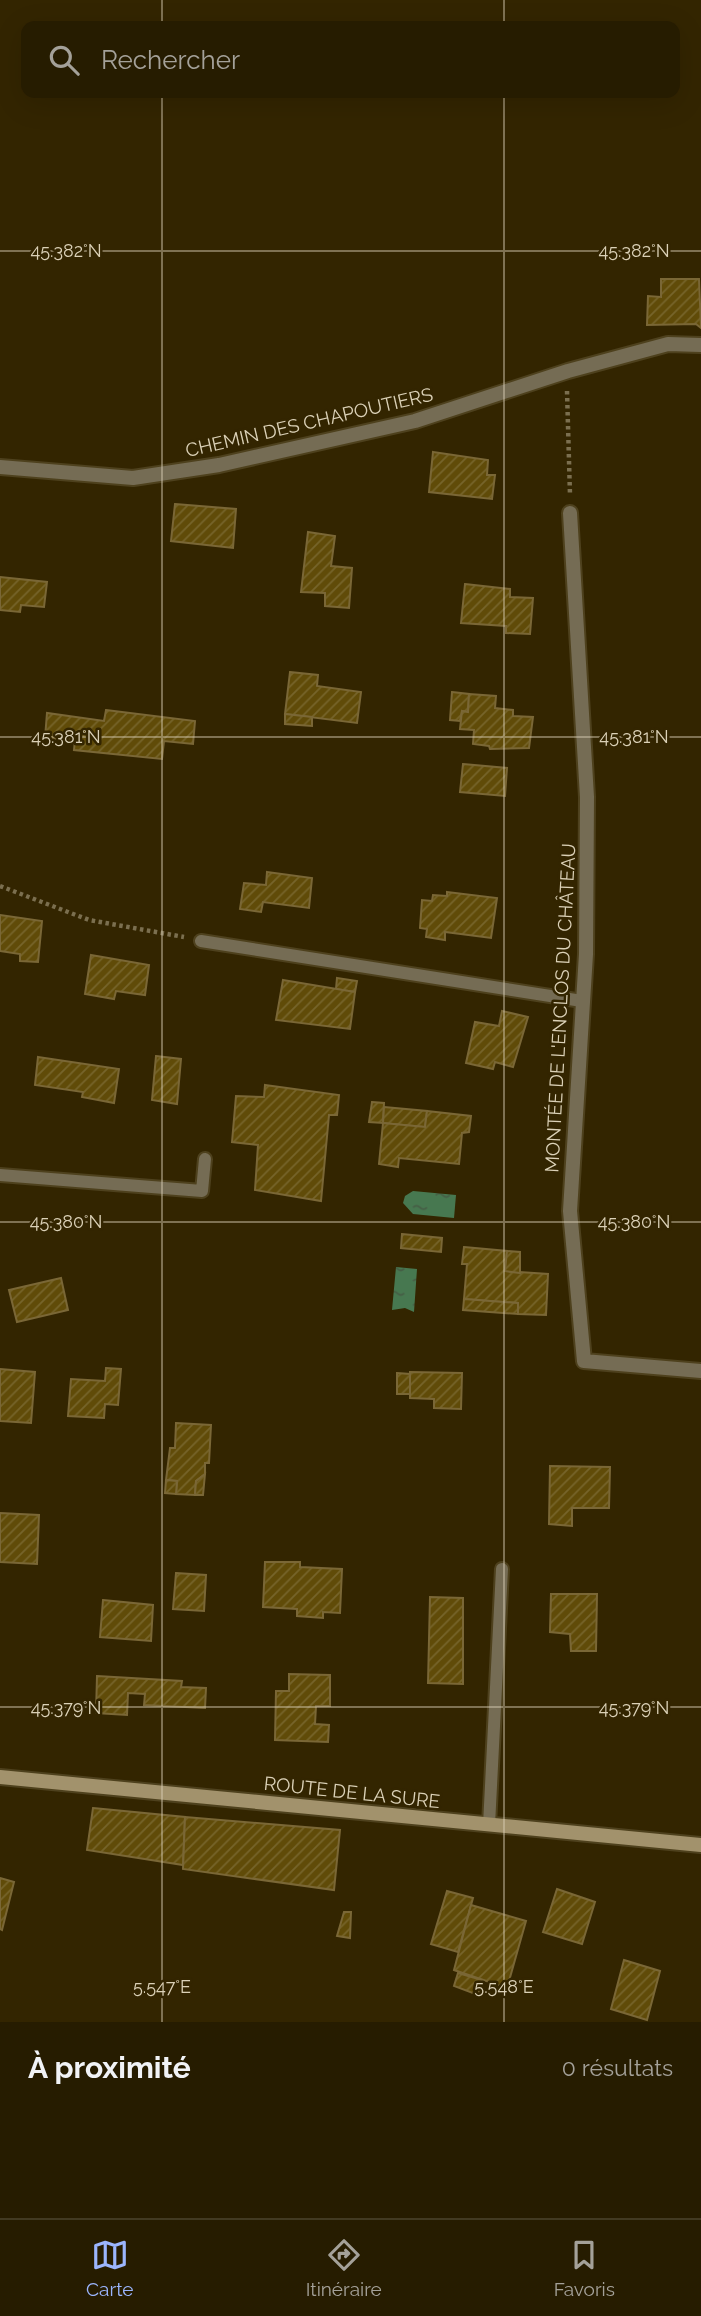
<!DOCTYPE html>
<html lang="fr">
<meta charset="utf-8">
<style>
:root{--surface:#261c00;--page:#2e250a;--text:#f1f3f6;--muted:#a4a199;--line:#423a22;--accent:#9bb5fd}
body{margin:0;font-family:Raleway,sans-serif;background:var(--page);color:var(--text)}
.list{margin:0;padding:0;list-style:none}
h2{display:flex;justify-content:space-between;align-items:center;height:91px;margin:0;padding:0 28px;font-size:30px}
h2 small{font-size:23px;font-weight:400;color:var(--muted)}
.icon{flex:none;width:38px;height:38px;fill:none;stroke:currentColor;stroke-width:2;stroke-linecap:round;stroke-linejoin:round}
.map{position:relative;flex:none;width:701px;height:2022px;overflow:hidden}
.search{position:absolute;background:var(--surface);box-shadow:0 7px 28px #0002;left:21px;right:21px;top:21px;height:77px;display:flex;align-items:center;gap:18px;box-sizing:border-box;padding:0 24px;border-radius:14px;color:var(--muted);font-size:26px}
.sheet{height:196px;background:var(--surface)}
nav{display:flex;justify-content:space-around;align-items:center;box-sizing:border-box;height:98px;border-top:2px solid var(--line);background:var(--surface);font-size:19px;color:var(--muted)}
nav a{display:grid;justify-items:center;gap:4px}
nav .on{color:var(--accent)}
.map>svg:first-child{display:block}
</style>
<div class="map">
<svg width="701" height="2022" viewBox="0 0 701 2022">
<defs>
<pattern id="water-ripples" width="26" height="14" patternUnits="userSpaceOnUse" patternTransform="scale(1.75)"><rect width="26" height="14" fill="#477850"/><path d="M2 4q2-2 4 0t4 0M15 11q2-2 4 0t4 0" fill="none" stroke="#455e45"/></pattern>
<pattern id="building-hatch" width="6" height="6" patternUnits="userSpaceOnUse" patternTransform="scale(1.75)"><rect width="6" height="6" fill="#604b08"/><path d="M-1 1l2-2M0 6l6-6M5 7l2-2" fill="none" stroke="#76642a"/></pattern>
</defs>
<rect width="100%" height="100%" fill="#332500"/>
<g fill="url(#water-ripples)">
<path d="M 413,1191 L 456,1195 L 454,1218 L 413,1214 L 403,1203 L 405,1196 Z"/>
<path d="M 396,1267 L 417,1269 L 414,1312 L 405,1308 L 392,1310 Z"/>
</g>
<g fill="url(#building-hatch)" stroke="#7a6736" stroke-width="2">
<path d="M 661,279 L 699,279 L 701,328 L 696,324 L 647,325 L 648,296 L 661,297 Z"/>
<path d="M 433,452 L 488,460 L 487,475 L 495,475 L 492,499 L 429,492 Z"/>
<path d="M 175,504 L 236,509 L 233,548 L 171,541 Z"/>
<path d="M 308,532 L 335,536 L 331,566 L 352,568 L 349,608 L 325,606 L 325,593 L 301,592 Z"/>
<path d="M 0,577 L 47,582 L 44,607 L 21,605 L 20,612 L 0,610 Z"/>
<path d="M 465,584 L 510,589 L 510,597 L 533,598 L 530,634 L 506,633 L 506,626 L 461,623 Z"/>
<path d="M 290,672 L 318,675 L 317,686 L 361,692 L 357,723 L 285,714 Z"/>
<path d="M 452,692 L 469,694 L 468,712 L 462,711 L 460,721 L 450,720 Z"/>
<path d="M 469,694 L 496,696 L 495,708 L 513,710 L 513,716 L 533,717 L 529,748 L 490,749 L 489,746 L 473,744 L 474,730 L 460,729 L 462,711 L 468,712 Z"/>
<path d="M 106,710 L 195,721 L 193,744 L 164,741 L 162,759 L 74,750 L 75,740 L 45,738 L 47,713 L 104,721 Z"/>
<path d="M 285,714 L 312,717 L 312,726 L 285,724 Z"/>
<path d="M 463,764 L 507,768 L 505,796 L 460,792 Z"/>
<path d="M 267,872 L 312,878 L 309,908 L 263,902 L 261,912 L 240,909 L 244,883 L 266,885 Z"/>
<path d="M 447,892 L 497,898 L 491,938 L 445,932 L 445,940 L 426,937 L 427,929 L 420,928 L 422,900 L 432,901 L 433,895 L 447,896 Z"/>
<path d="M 0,915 L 42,921 L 38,962 L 20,961 L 20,954 L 0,951 Z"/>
<path d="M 91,955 L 149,965 L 145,995 L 116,991 L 114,999 L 85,994 Z"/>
<path d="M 337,978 L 357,981 L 355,992 L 336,989 Z"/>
<path d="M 283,980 L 355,992 L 350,1029 L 276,1020 Z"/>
<path d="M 502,1011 L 528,1017 L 513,1067 L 495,1062 L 493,1069 L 466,1063 L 475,1022 L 499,1026 Z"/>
<path d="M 156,1056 L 181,1059 L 177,1104 L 152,1100 Z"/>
<path d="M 38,1057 L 119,1069 L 114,1103 L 82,1097 L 83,1092 L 35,1085 Z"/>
<path d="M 265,1085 L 339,1095 L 337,1115 L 329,1115 L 321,1201 L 255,1190 L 258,1145 L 232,1142 L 236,1096 L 264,1097 Z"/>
<path d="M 372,1102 L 384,1103 L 383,1123 L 369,1122 Z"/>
<path d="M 384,1107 L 427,1111 L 425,1127 L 383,1123 Z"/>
<path d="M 427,1111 L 471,1116 L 469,1132 L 462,1133 L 459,1164 L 399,1158 L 398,1167 L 379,1164 L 383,1123 L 425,1127 Z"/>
<path d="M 402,1234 L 442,1238 L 441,1252 L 401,1248 Z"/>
<path d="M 464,1247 L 507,1251 L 505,1271 L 548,1274 L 546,1315 L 518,1314 L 518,1303 L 464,1299 L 467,1264 L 462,1264 Z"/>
<path d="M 507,1251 L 520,1252 L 520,1273 L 505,1271 Z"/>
<path d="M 61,1278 L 68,1310 L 17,1322 L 9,1290 Z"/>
<path d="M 464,1299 L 518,1303 L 518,1314 L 463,1310 Z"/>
<path d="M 106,1368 L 121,1369 L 118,1405 L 105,1404 L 104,1418 L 68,1416 L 71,1379 L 105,1381 Z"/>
<path d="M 0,1369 L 35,1372 L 31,1423 L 0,1421 Z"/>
<path d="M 410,1372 L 462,1373 L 461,1409 L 434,1408 L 434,1399 L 410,1398 Z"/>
<path d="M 397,1373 L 410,1374 L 410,1394 L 397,1394 Z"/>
<path d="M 176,1423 L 211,1425 L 209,1463 L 205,1463 L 205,1474 L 196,1481 L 195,1495 L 176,1494 L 177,1481 L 166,1480 L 170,1448 L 175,1448 Z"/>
<path d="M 550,1466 L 610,1467 L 609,1508 L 572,1508 L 572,1526 L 549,1524 Z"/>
<path d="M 205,1474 L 203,1495 L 195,1495 L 196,1481 Z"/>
<path d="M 166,1480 L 177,1481 L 176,1494 L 165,1493 Z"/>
<path d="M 0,1513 L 39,1515 L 37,1564 L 0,1562 Z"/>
<path d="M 265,1562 L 300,1562 L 300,1567 L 342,1569 L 340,1613 L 323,1612 L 323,1618 L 297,1616 L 297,1609 L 263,1607 Z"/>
<path d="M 176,1573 L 206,1575 L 204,1611 L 173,1609 Z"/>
<path d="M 551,1594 L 597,1594 L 596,1651 L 571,1651 L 570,1634 L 550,1632 Z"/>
<path d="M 430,1597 L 463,1598 L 463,1684 L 428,1683 Z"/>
<path d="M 103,1600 L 153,1605 L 151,1641 L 100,1637 Z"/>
<path d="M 289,1674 L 330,1675 L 330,1706 L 316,1706 L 315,1724 L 329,1725 L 328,1742 L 275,1740 L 276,1691 L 289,1691 Z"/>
<path d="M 97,1676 L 182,1681 L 181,1687 L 206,1688 L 205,1708 L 144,1705 L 145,1694 L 128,1693 L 127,1715 L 96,1713 Z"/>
<path d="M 93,1808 L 185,1817 L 183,1865 L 87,1850 Z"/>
<path d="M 185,1817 L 340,1830 L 334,1890 L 183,1869 Z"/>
<path d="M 0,1878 L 14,1882 L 2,1930 L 0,1929 Z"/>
<path d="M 557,1889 L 595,1902 L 582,1944 L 543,1932 Z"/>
<path d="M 447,1891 L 473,1898 L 458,1952 L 431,1944 Z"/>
<path d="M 471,1905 L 526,1921 L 507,1988 L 454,1970 Z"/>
<path d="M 344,1912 L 351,1912 L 350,1938 L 337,1936 Z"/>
<path d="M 624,1960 L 660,1971 L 647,2020 L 611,2009 Z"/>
<path d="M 458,1973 L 482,1980 L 478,1995 L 454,1986 Z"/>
</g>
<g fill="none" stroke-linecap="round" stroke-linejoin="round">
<defs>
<g id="lane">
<path d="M 201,941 L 582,1001"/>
<path d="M 0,1175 L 202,1191 L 205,1159"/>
<path d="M 489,1825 L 502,1569"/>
</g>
<g id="street">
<path d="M 0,467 L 133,478 L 219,465 L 415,421 L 568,371 L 668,344 L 701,345"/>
<path d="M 570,513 L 587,797 L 586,954 L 570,1211 L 584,1361 L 701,1371"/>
</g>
<path id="secondary" d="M 0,1777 L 701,1845"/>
</defs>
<use href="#lane" stroke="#4e411d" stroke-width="16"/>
<use href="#street" stroke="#4e411d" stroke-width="18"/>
<use href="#secondary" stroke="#4e411d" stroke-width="18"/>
<g stroke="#7b6f4f" stroke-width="4.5" stroke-dasharray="3.5 3.5" stroke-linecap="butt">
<path d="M 567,391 L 570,495"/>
<path d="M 0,886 L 89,920 L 184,937"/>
</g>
<use href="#lane" stroke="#756c54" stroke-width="12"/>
<use href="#street" stroke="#756c54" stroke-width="14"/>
<use href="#secondary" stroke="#a2926c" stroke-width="14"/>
</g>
<path fill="none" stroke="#dbd1b7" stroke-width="2" stroke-opacity="0.45" d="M 162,0 L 162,26M 504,0 L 504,26M 162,93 L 162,2022M 504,93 L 504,2022M 0,251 L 701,251M 0,737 L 701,737M 0,1222 L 701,1222M 0,1707 L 701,1707"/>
<g text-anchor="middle" stroke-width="5" stroke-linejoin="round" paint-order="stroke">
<g font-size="19" fill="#dbd1b7" stroke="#332500">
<text transform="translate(309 422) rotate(-13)" y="7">CHEMIN DES CHAPOUTIERS</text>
<text transform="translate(560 1008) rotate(-87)" y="7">MONTÉE DE L'ENCLOS DU CHÂTEAU</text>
<text transform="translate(352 1792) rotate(6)" y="7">ROUTE DE LA SURE</text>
</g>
</g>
<g font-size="18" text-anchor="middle" fill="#dbd1b7" stroke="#332500" stroke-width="5" stroke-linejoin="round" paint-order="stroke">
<text x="66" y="257">45.382°N</text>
<text x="634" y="257">45.382°N</text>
<text x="66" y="743">45.381°N</text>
<text x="634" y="743">45.381°N</text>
<text x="66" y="1228">45.380°N</text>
<text x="634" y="1228">45.380°N</text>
<text x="66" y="1714">45.379°N</text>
<text x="634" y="1714">45.379°N</text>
<text x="162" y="1993">5.547°E</text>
<text x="504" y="1993">5.548°E</text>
</g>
</svg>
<div class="search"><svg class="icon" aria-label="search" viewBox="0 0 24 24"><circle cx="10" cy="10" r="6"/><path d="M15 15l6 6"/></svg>Rechercher</div>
</div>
<section class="sheet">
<h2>À proximité<small>0 résultats</small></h2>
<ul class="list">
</ul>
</section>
<nav>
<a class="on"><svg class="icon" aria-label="map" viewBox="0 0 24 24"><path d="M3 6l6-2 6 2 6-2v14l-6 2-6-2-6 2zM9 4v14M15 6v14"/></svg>Carte</a>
<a><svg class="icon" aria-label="directions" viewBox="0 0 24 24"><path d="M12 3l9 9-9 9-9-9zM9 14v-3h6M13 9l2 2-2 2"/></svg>Itinéraire</a>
<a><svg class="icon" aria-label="saved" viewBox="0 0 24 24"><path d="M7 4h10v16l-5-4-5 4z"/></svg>Favoris</a>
</nav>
